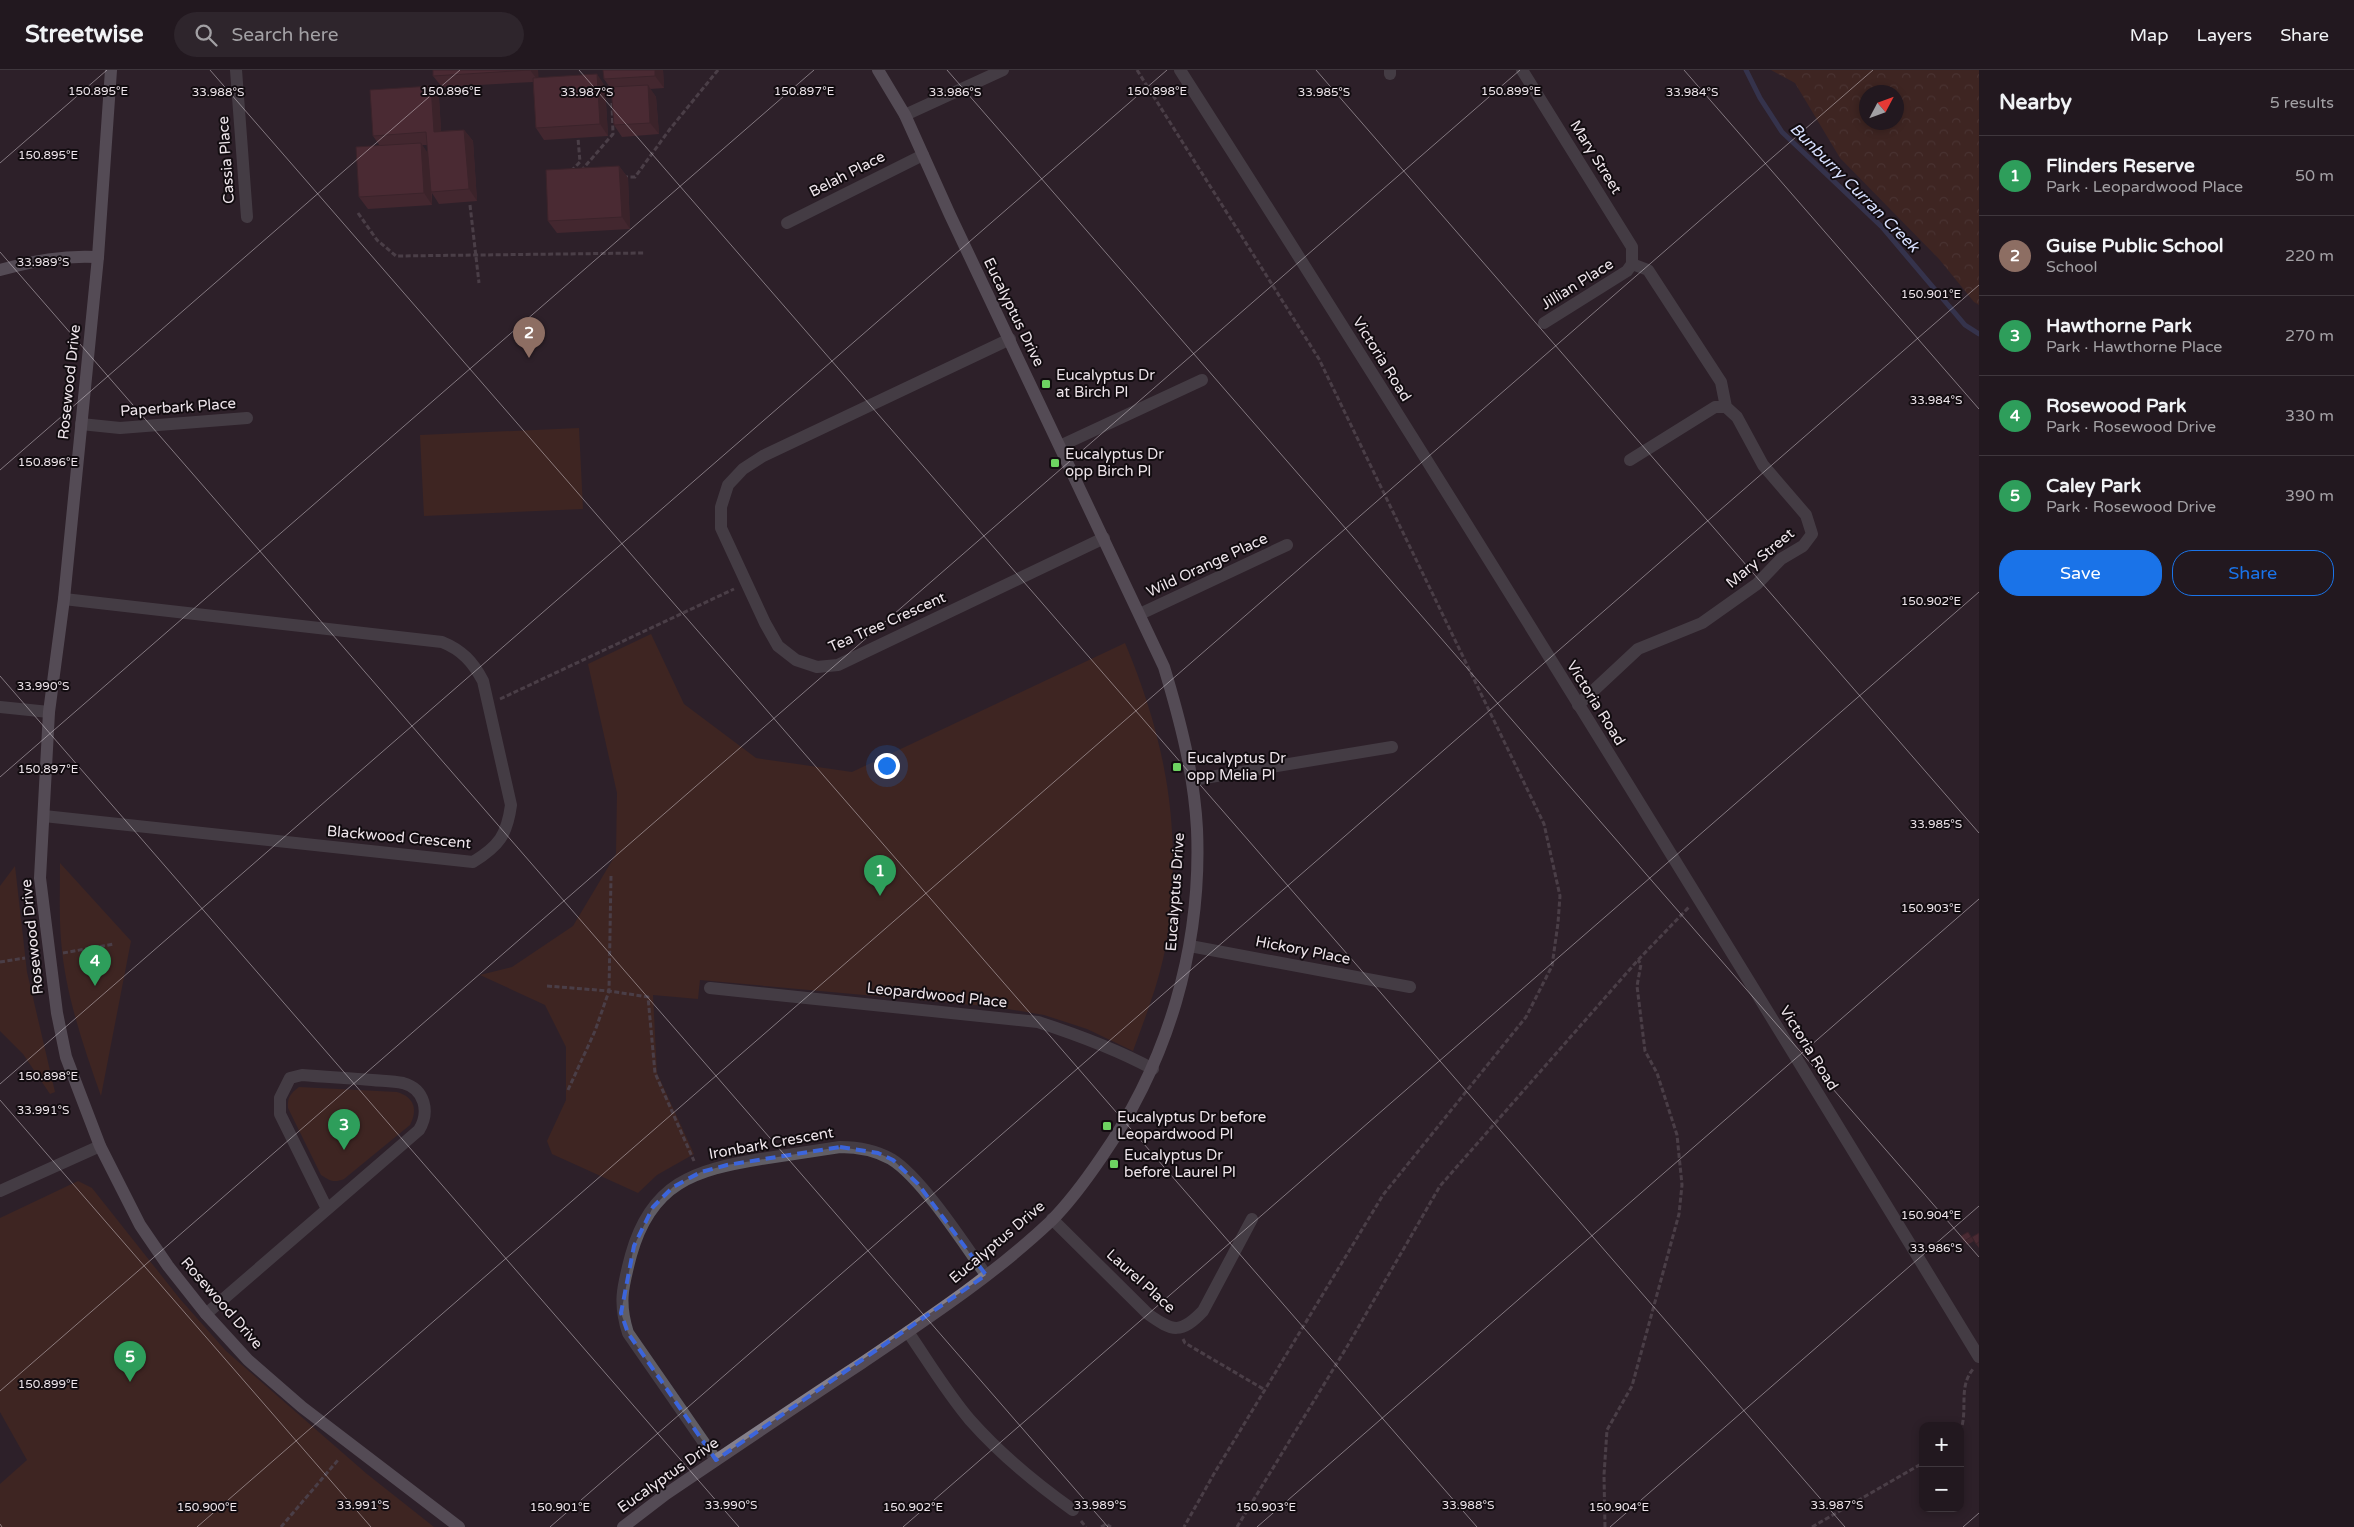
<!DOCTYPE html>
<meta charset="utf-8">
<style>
:root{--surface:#22181f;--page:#2e252c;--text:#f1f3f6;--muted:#a2a0a4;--line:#3f373d;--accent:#1a73e8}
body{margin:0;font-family:"Varela Round",sans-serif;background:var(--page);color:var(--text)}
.controls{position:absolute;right:15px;bottom:15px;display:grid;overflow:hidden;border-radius:10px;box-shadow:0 2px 8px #0003}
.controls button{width:45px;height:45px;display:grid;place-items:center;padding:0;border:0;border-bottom:1px solid var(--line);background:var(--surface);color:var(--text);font:25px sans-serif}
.compass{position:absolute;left:1859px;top:15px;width:45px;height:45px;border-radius:50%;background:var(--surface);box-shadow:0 2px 8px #0003;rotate:49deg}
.you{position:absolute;left:886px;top:695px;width:18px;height:18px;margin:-12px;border:4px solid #fff;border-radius:50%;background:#1a73e8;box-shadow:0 0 0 8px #1a73e833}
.badge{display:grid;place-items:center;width:32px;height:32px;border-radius:50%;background:var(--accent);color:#fff;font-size:16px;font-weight:700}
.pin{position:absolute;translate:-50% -41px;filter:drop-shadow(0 1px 2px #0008)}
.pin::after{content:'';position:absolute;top:26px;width:18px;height:15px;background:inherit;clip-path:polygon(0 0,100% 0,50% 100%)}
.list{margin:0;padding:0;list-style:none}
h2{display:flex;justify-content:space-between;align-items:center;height:65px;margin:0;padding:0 20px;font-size:21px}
h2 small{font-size:16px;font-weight:400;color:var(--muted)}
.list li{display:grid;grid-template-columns:32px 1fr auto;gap:15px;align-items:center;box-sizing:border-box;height:80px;padding:0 20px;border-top:1px solid var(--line)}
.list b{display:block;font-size:19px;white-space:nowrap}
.list p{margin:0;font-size:16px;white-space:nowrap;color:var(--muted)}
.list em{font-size:16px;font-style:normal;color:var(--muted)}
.actions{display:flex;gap:10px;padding:15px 20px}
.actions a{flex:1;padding:11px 0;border:1px solid var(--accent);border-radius:20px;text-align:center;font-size:18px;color:var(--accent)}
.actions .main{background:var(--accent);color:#fff}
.icon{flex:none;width:28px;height:28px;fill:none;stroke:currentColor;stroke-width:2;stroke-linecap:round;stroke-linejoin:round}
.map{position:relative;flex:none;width:1979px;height:1457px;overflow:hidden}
header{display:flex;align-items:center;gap:30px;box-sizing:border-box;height:70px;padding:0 25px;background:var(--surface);border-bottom:1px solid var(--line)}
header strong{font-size:24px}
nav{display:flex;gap:28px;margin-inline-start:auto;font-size:18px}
.search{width:350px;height:45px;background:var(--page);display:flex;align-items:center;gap:12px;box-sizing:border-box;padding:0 18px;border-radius:28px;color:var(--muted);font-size:19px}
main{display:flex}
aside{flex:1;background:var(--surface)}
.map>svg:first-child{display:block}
</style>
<header>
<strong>Streetwise</strong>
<div class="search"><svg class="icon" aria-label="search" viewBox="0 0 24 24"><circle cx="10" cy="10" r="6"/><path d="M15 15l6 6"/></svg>Search here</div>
<nav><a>Map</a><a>Layers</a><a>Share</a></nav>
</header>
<main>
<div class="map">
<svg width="1979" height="1457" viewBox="0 0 1979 1457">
<defs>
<pattern id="forest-crowns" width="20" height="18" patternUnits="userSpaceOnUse" patternTransform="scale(1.25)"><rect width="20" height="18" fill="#522a19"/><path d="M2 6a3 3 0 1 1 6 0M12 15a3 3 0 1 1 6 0" fill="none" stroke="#6b493b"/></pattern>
</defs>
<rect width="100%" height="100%" fill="#2d2029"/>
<path fill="url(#forest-crowns)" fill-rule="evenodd" d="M 1771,0 L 1979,0 L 1979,235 L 1974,232 L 1939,189 L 1840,88 L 1795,13 ZM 1866,22 L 1896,22 L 1896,52 L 1866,52 Z"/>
<g fill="#522a19">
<path d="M 579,358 L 583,439 L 424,446 L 420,365 Z"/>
<path d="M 651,564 L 684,634 L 756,688 L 852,702 L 1125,573 C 1168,675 1184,770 1165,880 C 1158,915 1145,948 1133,981 L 1087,959 L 1044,945 L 996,937 L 700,910 L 698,929 L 653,925 L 657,1003 L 694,1084 L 657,1105 L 638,1123 L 552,1084 L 547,1071 L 566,1030 L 566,977 L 545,935 L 480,905 L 512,897 L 573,856 L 616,784 L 617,723 L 588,594 Z"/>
<path d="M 60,793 L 131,871 L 101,1026 C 83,975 65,923 61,870 C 59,844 60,818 60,793 Z"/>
<path d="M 15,796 L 27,902 L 55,1022 L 50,1024 L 23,984 L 0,961 L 0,816 Z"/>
<path d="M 299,1017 L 397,1022 C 414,1027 418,1039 410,1055 L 344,1109 C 334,1113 330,1111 321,1105 L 288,1038 C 287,1027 291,1023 299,1017 Z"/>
<path d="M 78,1111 L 92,1118 L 180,1229 L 226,1281 L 367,1404 L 434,1457 L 0,1457 L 0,1414 L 27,1390 L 0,1342 L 0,1148 Z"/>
</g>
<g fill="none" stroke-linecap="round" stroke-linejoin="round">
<path stroke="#3f4977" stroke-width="5" d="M 1746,0 L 1760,28 L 1782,62 L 1882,157 L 1965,255 L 1979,264"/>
<g stroke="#6e626a" stroke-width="3" stroke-dasharray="5 2.5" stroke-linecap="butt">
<path d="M 1137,0 L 1319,289 L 1544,754 L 1560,826 L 1558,853 L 1552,896 L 1526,947 L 1383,1125 L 1215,1402 L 1184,1457"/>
<path d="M 571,101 L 580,92 L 578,68"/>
<path d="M 581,101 L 613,64 L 612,32"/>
<path d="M 623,107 L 635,107 L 670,59 L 718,0"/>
<path d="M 470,135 L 479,213"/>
<path d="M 358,143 L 377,170 L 396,186 L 644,183"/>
<path d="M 500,629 L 734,519"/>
<path d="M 63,883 L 114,874"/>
<path d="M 0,892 L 25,888"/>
<path d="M 547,916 L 609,921 L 648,927 L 655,1003 L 694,1091"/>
<path d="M 568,1020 L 595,961 L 609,921 L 611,806"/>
<path d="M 1183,1269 L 1185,1273 L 1265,1320"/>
<path d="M 1960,1362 C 1969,1340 1957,1317 1974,1298"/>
<path d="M 1081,1451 L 1086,1457"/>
<path d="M 281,1457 L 338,1390"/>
<path d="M 1101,1457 L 1106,1454 L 1111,1457"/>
<path d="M 1237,1457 L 1348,1275 L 1440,1116 L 1638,890 L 1689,837"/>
<path d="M 1605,1457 L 1604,1405 L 1607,1360 L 1632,1316 L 1679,1144 L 1682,1115 L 1677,1065 L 1657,1003 L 1645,981 L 1637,916 L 1641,894 L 1638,890"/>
<path d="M 1812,1457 L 1923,1393"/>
</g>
<g stroke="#615e65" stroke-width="12">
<path d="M 236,0 L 247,147"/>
<path d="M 1180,0 C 1452,425 1716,856 1979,1287"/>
<path d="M 1522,0 L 1632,177 L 1632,194 L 1627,201 L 1544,253"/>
<path d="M 1390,4 L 1390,0"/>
<path d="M 905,45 L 1003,0"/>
<path d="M 787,153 L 923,85"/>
<path d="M 1010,269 L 763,386 L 743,399 L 728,415 L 721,437 L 721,458 L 765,553 L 778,576 L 796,590 L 817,597 L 838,595 L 1104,468"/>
<path d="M 81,354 L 120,358 L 247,348"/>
<path d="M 1060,376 L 1202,310"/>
<path d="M 1630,390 L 1715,337 L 1726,337"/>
<path d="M 1140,544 L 1287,475"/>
<path d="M 1578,635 L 1638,579 L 1702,553 L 1757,514 L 1781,489 L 1803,476 L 1812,464 L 1806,445 L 1763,395 L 1737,347 L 1726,337 L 1721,312 L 1648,200 L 1632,194"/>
<path d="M 0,637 L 49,642"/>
<path d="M 1192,710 L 1392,677"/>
<path d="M 44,746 L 473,792 C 499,776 507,765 511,735 L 483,611 C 473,592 462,580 442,572 L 64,529"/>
<path d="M 1190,876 L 1410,917"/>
<path d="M 710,918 L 1038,952 C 1078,965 1116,979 1153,999"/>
<path d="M 0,1121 L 100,1076"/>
<path d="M 1052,1149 L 1148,1244 C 1173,1262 1181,1264 1203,1241 L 1252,1149"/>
<path d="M 206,1244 L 419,1060 C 430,1042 425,1019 403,1013 C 393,1011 382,1011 372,1010 C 349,1008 325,1007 302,1005 L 290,1008 L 280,1028 L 280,1044 L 327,1139"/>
<path d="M 908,1262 C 928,1291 947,1323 970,1350 C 1001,1385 1035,1413 1073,1440"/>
<path d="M 716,1390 L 628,1263 C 618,1232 623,1216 631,1185 C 651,1113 694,1100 761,1089 C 787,1085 813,1081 840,1077 C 859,1077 875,1080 891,1089 C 921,1107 965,1175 986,1205"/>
</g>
<g stroke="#847f8a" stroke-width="12">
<path d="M 111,0 L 98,187 L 64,529 L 49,642 L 40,808 L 57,943 L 66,987 L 100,1076 L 140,1155 L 168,1196 L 206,1244 L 248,1290 L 302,1337 L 459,1457"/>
<path d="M 0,200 C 34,191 63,185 98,187"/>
<path d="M 623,1457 L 666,1424 C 731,1380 796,1336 862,1293 C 927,1249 994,1205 1051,1151 C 1070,1132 1086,1110 1101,1088 C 1168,992 1202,877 1197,759 C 1194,703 1180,650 1164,597 L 950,145 L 905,45 L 878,0"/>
</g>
</g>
<g fill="#5e2f36" fill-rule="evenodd">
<path d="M 433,0 L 538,0 L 538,7 L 605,16 L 608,66 L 544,70 L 536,58 L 533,12 L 442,17 L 433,6 Z"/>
<path d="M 603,0 L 663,0 L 664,18 L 650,19 L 656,27 L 659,64 L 622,67 L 614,55 L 611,19 L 604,9 Z"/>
<path d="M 431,16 L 439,28 L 441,61 L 464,60 L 473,71 L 477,131 L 439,134 L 432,123 L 432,135 L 368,139 L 359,127 L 380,76 L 373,66 ZM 422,75 L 427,75 L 428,84 Z"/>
<path d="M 619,96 L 628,108 L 630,159 L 557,163 L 548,151 Z"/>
<path d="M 1968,1162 L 1974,1171 L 1967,1175 L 1961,1166 Z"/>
<path d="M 1979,1163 L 1979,1178 L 1976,1174 Z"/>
</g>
<g fill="#4c262c">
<path d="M 530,0 L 538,0 L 539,12 Z"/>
<path d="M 655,0 L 663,0 L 664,18 L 655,6 Z"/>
<path d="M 597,4 L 605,16 L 608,66 L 600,54 Z"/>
<path d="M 648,15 L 656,27 L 659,64 L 650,53 Z"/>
<path d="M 431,16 L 439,28 L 442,74 L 434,62 Z"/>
<path d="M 464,60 L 473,71 L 477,131 L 469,119 Z"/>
<path d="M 421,73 L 429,85 L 432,135 L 424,123 Z"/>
<path d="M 619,96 L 628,108 L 630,159 L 622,147 Z"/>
</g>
<g fill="#6d373f" stroke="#4c262c">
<path d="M 433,0 L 530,0 L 433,6 Z"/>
<path d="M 603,0 L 655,0 L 655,6 L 604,9 Z"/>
<path d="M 597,4 L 600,54 L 536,58 L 533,8 Z"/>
<path d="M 648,15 L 650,53 L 614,55 L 611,17 Z"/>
<path d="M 431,16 L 434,62 L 464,60 L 469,119 L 431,122 L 426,62 L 373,66 L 370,20 Z"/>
<path d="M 421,73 L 424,123 L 359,127 L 356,77 Z"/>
<path d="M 619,96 L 622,147 L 548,151 L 546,100 Z"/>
<path d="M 1968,1162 L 1971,1167 L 1964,1171 L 1961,1166 Z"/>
<path d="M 1979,1163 L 1979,1172 L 1976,1174 L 1972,1167 Z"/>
</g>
<path d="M0 0H1979V1457H0ZM 840,1077 L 878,1083 L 893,1090 L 918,1114 L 986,1205 L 716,1390 L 628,1263 L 621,1243 L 634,1176 L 653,1137 L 673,1117 L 701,1102 L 727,1095 Z" fill="#2d2029" fill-opacity=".55" fill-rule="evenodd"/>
<path fill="none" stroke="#3c65db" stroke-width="4" stroke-dasharray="10 6" stroke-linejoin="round" d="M 840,1077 L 878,1083 L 893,1090 L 918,1114 L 986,1205 L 716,1390 L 628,1263 L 621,1243 L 634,1176 L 653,1137 L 673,1117 L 701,1102 L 727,1095 Z"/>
<path fill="none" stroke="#eee5eb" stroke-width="1" stroke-opacity="0.45" d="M 210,0 L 1477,1457M 579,0 L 1845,1457M 947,0 L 1979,1187M 1316,0 L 1979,763M 1684,0 L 1979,339M 0,93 L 107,0M 0,182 L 1108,1457M 0,400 L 460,0M 0,606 L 739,1457M 0,707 L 814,0M 0,1014 L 1167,0M 0,1030 L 371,1457M 0,1321 L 1520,0M 0,1454 L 2,1457M 197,1457 L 1873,0M 550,1457 L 1979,215M 903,1457 L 1979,522M 1257,1457 L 1979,829M 1610,1457 L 1979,1136M 1963,1457 L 1979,1443"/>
<g fill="#6dd361" stroke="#120c10" stroke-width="2">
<rect x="1041" y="309" width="10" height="10" rx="2.5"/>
<rect x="1050" y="388" width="10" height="10" rx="2.5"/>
<rect x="1172" y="692" width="10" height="10" rx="2.5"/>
<rect x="1102" y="1051" width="10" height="10" rx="2.5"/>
<rect x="1109" y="1089" width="10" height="10" rx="2.5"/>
</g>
<g text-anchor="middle" stroke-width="4" stroke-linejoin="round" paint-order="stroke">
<g font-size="15" fill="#eee5eb" stroke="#120c10">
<text transform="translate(1596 87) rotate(58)" y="5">Mary Street</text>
<text transform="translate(226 90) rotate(-94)" y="5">Cassia Place</text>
<text transform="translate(847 104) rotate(-27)" y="5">Belah Place</text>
<text transform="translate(1577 214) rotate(-32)" y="5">Jillian Place</text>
<text transform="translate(1014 242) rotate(64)" y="5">Eucalyptus Drive</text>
<text transform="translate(1382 289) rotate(58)" y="5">Victoria Road</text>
<text transform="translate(69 312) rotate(-84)" y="5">Rosewood Drive</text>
<text transform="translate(178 337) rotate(-4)" y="5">Paperbark Place</text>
<text transform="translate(1760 488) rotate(-40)" y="5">Mary Street</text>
<text transform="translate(1207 495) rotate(-25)" y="5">Wild Orange Place</text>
<text transform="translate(887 552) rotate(-24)" y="5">Tea Tree Crescent</text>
<text transform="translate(1596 633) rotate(58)" y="5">Victoria Road</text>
<text transform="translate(399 767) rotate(5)" y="5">Blackwood Crescent</text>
<text transform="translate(1175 822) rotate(-86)" y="5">Eucalyptus Drive</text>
<text transform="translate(32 867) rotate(-96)" y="5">Rosewood Drive</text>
<text transform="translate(1303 880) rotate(11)" y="5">Hickory Place</text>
<text transform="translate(937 925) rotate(6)" y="5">Leopardwood Place</text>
<text transform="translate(1809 978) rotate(58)" y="5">Victoria Road</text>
<text transform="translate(771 1073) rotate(-10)" y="5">Ironbark Crescent</text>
<text transform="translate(997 1172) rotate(-40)" y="5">Eucalyptus Drive</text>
<text transform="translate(1141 1211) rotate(42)" y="5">Laurel Place</text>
<text transform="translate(222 1233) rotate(49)" y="5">Rosewood Drive</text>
<text transform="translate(668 1405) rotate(-35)" y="5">Eucalyptus Drive</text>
</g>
<g font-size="15" fill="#eee5eb" stroke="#120c10" text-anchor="start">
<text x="1056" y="310">Eucalyptus Dr<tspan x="1056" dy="17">at Birch Pl</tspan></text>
<text x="1065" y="389">Eucalyptus Dr<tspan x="1065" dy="17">opp Birch Pl</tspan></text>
<text x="1187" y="693">Eucalyptus Dr<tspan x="1187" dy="17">opp Melia Pl</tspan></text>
<text x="1117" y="1052">Eucalyptus Dr before<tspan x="1117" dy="17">Leopardwood Pl</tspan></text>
<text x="1124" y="1090">Eucalyptus Dr<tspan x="1124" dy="17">before Laurel Pl</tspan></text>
</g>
<g font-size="16" font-style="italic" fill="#d6defd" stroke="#120c10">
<text transform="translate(1855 117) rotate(45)" y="6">Bunburry Curran Creek</text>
</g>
</g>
<g font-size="12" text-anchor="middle" fill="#eee5eb" stroke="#120c10" stroke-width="4" stroke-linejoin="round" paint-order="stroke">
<text x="98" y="25">150.895°E</text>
<text x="451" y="25">150.896°E</text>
<text x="804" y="25">150.897°E</text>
<text x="1157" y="25">150.898°E</text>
<text x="1511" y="25">150.899°E</text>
<text x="218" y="26">33.988°S</text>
<text x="587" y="26">33.987°S</text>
<text x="955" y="26">33.986°S</text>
<text x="1324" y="26">33.985°S</text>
<text x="1692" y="26">33.984°S</text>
<text x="48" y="89">150.895°E</text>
<text x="43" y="196">33.989°S</text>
<text x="1931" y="228">150.901°E</text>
<text x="1936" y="334">33.984°S</text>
<text x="48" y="396">150.896°E</text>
<text x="1931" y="535">150.902°E</text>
<text x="43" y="620">33.990°S</text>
<text x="48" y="703">150.897°E</text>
<text x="1936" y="758">33.985°S</text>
<text x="1931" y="842">150.903°E</text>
<text x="48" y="1010">150.898°E</text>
<text x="43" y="1044">33.991°S</text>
<text x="1931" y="1149">150.904°E</text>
<text x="1936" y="1182">33.986°S</text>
<text x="48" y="1318">150.899°E</text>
<text x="363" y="1439">33.991°S</text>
<text x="731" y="1439">33.990°S</text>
<text x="1100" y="1439">33.989°S</text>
<text x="1468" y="1439">33.988°S</text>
<text x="1837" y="1439">33.987°S</text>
<text x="207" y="1441">150.900°E</text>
<text x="560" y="1441">150.901°E</text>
<text x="913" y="1441">150.902°E</text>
<text x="1266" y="1441">150.903°E</text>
<text x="1619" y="1441">150.904°E</text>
</g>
</svg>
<div class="controls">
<button>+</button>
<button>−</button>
</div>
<svg class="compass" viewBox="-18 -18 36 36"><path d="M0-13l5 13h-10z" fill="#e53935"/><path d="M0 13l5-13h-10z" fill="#a2a0a4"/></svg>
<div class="you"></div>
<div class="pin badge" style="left:880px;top:826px;background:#2e9e5b">1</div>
<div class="pin badge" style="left:529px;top:288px;background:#8d6e63">2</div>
<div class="pin badge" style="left:344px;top:1080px;background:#2e9e5b">3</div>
<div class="pin badge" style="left:95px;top:916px;background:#2e9e5b">4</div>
<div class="pin badge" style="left:130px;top:1312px;background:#2e9e5b">5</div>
</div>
<aside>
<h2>Nearby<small>5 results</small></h2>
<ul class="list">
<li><span class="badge" style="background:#2e9e5b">1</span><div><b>Flinders Reserve</b><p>Park · Leopardwood Place</p></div><em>50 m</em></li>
<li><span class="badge" style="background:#8d6e63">2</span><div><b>Guise Public School</b><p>School</p></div><em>220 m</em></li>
<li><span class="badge" style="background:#2e9e5b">3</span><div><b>Hawthorne Park</b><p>Park · Hawthorne Place</p></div><em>270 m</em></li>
<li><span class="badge" style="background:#2e9e5b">4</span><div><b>Rosewood Park</b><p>Park · Rosewood Drive</p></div><em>330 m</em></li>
<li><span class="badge" style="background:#2e9e5b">5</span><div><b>Caley Park</b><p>Park · Rosewood Drive</p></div><em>390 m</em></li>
</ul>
<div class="actions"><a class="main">Save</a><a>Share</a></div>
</aside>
</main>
